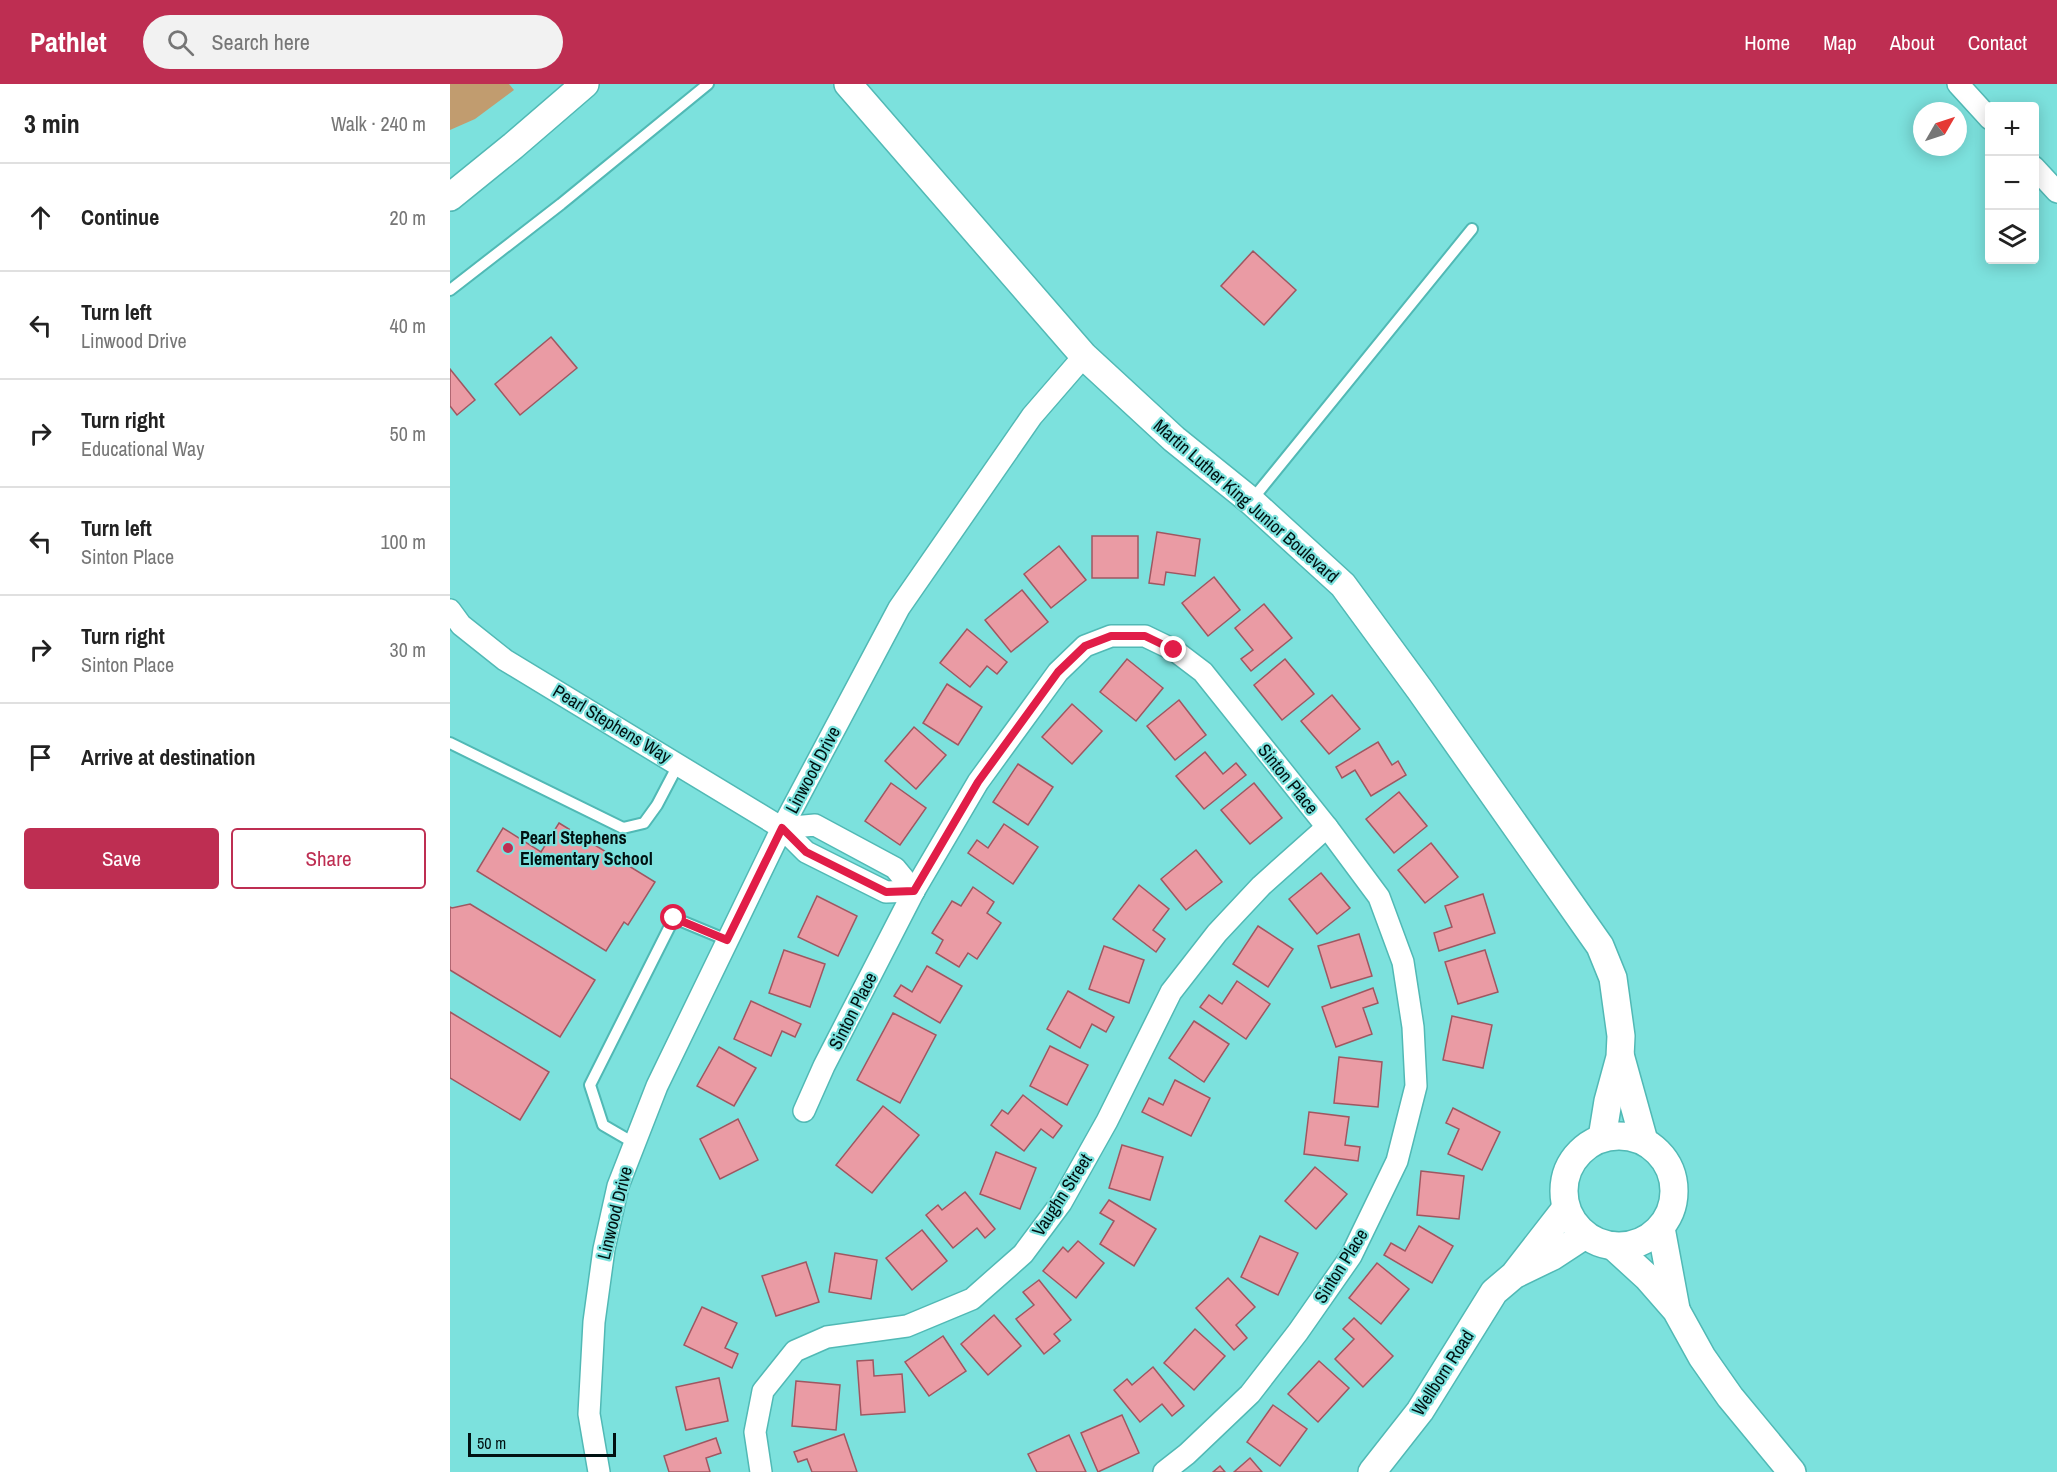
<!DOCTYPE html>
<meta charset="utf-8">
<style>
:root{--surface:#fff;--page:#f2f2f2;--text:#222;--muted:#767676;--line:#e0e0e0;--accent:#be2e52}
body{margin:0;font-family:"Archivo Narrow",sans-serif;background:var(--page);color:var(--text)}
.controls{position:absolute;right:18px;top:18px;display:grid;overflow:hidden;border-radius:6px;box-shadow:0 3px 15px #0003}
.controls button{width:54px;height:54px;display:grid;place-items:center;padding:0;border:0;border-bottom:2px solid var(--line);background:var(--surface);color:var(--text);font:30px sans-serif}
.compass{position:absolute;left:1463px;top:18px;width:54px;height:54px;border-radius:50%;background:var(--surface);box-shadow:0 3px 15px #0003;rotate:51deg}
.scale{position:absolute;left:18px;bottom:15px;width:148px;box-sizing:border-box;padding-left:6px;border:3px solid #011;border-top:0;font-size:16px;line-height:21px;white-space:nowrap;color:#011;-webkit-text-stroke:4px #7ce1dd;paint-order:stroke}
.stop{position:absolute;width:18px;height:18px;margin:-14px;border:4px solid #e11d48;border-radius:50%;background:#fff}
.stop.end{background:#e11d48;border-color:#fff;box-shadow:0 2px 6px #0008}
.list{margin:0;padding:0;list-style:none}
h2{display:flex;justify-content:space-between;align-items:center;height:78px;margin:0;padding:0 24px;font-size:26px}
h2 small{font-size:20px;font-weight:400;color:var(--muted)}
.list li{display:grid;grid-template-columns:39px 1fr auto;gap:18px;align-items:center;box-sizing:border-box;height:108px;padding:0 24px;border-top:2px solid var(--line)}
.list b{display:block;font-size:22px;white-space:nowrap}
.list p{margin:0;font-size:20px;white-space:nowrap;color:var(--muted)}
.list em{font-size:20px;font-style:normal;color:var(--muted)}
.actions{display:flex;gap:12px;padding:18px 24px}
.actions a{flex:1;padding:14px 0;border:2px solid var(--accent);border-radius:6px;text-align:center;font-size:21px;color:var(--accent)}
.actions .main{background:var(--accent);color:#fff}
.icon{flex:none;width:33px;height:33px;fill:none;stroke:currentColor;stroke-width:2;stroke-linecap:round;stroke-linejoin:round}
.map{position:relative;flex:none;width:1607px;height:1388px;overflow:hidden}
header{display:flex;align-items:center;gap:36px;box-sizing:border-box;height:84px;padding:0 30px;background:var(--accent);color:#fff}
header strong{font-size:28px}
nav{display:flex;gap:33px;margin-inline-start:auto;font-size:21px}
.search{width:420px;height:54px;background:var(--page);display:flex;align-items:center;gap:15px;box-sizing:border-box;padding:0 21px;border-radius:33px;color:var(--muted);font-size:22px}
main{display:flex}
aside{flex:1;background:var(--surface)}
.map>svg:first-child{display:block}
</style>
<header>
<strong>Pathlet</strong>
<div class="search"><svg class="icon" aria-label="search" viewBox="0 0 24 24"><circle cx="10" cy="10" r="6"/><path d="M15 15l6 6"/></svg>Search here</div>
<nav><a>Home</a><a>Map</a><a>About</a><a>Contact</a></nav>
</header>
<main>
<aside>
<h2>3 min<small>Walk · 240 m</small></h2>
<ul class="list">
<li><svg class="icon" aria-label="ahead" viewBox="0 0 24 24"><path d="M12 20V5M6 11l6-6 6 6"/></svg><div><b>Continue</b></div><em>20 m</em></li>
<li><svg class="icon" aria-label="left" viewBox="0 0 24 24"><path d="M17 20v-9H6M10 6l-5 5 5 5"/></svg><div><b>Turn left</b><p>Linwood Drive</p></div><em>40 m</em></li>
<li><svg class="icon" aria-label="right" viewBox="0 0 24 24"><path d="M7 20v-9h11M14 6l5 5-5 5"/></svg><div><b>Turn right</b><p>Educational Way</p></div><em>50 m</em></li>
<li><svg class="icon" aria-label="left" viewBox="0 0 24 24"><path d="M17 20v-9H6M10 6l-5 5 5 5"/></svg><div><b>Turn left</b><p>Sinton Place</p></div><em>100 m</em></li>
<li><svg class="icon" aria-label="right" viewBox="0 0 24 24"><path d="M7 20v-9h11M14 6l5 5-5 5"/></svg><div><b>Turn right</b><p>Sinton Place</p></div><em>30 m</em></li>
<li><svg class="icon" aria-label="arrive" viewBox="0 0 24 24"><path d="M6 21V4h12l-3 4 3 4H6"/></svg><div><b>Arrive at destination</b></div></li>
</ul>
<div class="actions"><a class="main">Save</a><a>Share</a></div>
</aside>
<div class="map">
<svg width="1607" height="1388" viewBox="0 0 1607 1388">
<rect width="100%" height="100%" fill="#7ce1dd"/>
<path fill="#c19c6f" d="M 0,0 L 59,0 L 64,6 L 25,35 L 0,46 Z"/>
<g fill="#ea9ba4" stroke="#9f5761" stroke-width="1.5">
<path d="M 803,167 L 846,206 L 814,241 L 771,202 Z"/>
<path d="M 101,253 L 127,284 L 70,331 L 45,300 Z"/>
<path d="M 0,285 L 25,316 L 7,331 L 0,322 Z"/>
<path d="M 707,448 L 750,455 L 745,492 L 716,488 L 714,501 L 699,499 Z"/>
<rect x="642" y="452" width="46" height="42"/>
<path d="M 609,462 L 636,496 L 601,524 L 574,490 Z"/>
<path d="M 764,493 L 790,526 L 758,552 L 732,519 Z"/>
<path d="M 572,506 L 598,538 L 561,568 L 535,536 Z"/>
<path d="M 814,520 L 842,554 L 801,587 L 791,575 L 803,566 L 785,544 Z"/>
<path d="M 517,545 L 557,578 L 547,590 L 537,582 L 520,603 L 490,579 Z"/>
<path d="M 677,575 L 713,604 L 686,637 L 650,608 Z"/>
<path d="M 835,575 L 864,610 L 832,636 L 804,601 Z"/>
<path d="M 497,600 L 532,623 L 508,661 L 473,639 Z"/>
<path d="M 882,611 L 910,645 L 879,670 L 851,637 Z"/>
<path d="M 729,616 L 756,651 L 725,676 L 697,642 Z"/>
<path d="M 622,620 L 652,647 L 622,680 L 592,653 Z"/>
<path d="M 464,643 L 496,671 L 466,705 L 435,677 Z"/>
<path d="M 928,658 L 942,681 L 948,677 L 956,691 L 921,712 L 905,686 L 892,694 L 886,683 Z"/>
<path d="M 755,668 L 773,690 L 786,679 L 796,691 L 754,725 L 726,692 Z"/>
<path d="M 568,680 L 603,703 L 578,741 L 543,718 Z"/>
<path d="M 441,699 L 476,724 L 450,761 L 415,737 Z"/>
<path d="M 804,699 L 832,734 L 800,760 L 771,726 Z"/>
<path d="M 949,708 L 977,742 L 944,769 L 916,735 Z"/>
<path d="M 109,739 L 205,798 L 178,841 L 174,838 L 156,867 L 27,787 L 53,744 L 91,768 Z"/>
<path d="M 554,740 L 588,763 L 563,800 L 518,769 L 527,756 L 538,764 Z"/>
<path d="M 981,759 L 1008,793 L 975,819 L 948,786 Z"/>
<path d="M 746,766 L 772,798 L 736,826 L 711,795 Z"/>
<path d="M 871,789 L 900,824 L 867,850 L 839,815 Z"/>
<path d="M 689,801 L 719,825 L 703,846 L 715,855 L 706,868 L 663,835 Z"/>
<path d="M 523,803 L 544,818 L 537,829 L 551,839 L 527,875 L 518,869 L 509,883 L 486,869 L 493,856 L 482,849 L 502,817 L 511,822 Z"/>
<path d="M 1033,810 L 1045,849 L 989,867 L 984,849 L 1002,843 L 995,822 Z"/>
<path d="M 367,812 L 407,832 L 388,872 L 348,853 Z"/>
<path d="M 20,820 L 145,896 L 110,953 L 0,886 L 0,823 L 2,824 Z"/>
<path d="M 808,842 L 843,865 L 818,903 L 783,880 Z"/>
<path d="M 909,850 L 922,892 L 881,904 L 868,862 Z"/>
<path d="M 654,862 L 694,876 L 679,919 L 639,905 Z"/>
<path d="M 334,866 L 375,880 L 360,923 L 319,909 Z"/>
<path d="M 1035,866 L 1048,908 L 1008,920 L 995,878 Z"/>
<path d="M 477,882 L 512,902 L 490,939 L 444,912 L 451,901 L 462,908 Z"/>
<path d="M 787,897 L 820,920 L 796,955 L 750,923 L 759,911 L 772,920 Z"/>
<path d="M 923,904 L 928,919 L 913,924 L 922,950 L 886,963 L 872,923 Z"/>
<path d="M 618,907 L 664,933 L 656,948 L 642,940 L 630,964 L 597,945 Z"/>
<path d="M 301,917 L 351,940 L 345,953 L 332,947 L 321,972 L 284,955 Z"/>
<path d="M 0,928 L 99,988 L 70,1036 L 0,994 Z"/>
<path d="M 443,929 L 486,951 L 450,1019 L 407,996 Z"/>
<path d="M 1002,932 L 1042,941 L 1033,984 L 993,976 Z"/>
<path d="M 744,937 L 779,960 L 754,998 L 719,974 Z"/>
<path d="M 600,962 L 638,981 L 617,1021 L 580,1002 Z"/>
<path d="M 269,963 L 306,984 L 284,1022 L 247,1002 Z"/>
<path d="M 889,973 L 932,978 L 928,1023 L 884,1019 Z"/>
<path d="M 725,996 L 760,1014 L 741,1052 L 692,1028 L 699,1014 L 713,1021 Z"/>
<path d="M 573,1011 L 612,1042 L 603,1054 L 591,1045 L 574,1067 L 541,1041 L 552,1026 L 558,1030 Z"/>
<path d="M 433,1022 L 469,1051 L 422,1109 L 386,1081 Z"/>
<path d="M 1003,1024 L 1050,1048 L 1032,1086 L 998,1070 L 1009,1045 L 996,1039 Z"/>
<path d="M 859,1028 L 899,1033 L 895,1061 L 910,1063 L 908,1077 L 854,1070 Z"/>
<path d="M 288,1035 L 308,1076 L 270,1095 L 250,1055 Z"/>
<path d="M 672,1061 L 713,1073 L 700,1116 L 659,1104 Z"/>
<path d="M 546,1068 L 586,1084 L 570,1125 L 530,1110 Z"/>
<path d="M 865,1083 L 897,1110 L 866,1145 L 835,1117 Z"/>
<path d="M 971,1087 L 1014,1092 L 1009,1135 L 967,1131 Z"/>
<path d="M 515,1108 L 545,1145 L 535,1154 L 527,1144 L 503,1164 L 476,1131 L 488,1121 L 492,1126 Z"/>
<path d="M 659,1116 L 706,1145 L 684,1182 L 650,1160 L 664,1137 L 650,1129 Z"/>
<path d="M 969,1142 L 1003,1162 L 982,1199 L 934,1171 L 941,1159 L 955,1167 Z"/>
<path d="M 472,1146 L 497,1177 L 462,1206 L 436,1174 Z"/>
<path d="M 810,1152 L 848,1169 L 828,1211 L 791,1193 Z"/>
<path d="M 628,1157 L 654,1179 L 626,1214 L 593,1187 L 613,1163 L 618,1168 Z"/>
<path d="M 385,1169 L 427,1176 L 421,1215 L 379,1208 Z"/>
<path d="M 356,1178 L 369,1218 L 326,1232 L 312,1192 Z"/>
<path d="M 927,1179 L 959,1205 L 931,1240 L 899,1214 Z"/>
<path d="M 778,1194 L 805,1223 L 786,1241 L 797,1254 L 784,1266 L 746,1224 Z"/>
<path d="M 589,1196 L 621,1236 L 604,1250 L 610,1257 L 594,1270 L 566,1235 L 584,1221 L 573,1208 Z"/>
<path d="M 252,1223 L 287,1239 L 275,1264 L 288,1270 L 282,1284 L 234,1261 Z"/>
<path d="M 544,1231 L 571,1262 L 538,1291 L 511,1260 Z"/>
<path d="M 904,1234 L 943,1272 L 913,1303 L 885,1275 L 904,1255 L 893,1245 Z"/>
<path d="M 745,1245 L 775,1272 L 744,1306 L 714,1279 Z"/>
<path d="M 493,1252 L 516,1287 L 479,1312 L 455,1278 Z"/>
<path d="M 423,1276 L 424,1292 L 452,1290 L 455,1328 L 411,1331 L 407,1277 Z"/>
<path d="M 869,1277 L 899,1304 L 868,1338 L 838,1310 Z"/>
<path d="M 703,1283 L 734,1322 L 722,1332 L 712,1320 L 690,1338 L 664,1306 L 677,1295 L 682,1301 Z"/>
<path d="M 269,1294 L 278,1337 L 236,1346 L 226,1303 Z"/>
<path d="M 346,1297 L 390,1301 L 386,1346 L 342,1342 Z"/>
<path d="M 823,1321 L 857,1345 L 830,1382 L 797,1358 Z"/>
<path d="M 672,1331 L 689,1369 L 648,1388 L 631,1349 Z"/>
<path d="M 394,1350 L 407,1388 L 362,1388 L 357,1375 L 348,1378 L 344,1368 Z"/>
<path d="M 619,1351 L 636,1388 L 587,1388 L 578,1370 Z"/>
<path d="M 266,1354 L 271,1369 L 256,1374 L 260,1388 L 219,1388 L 214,1372 Z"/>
<path d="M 800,1374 L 812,1388 L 784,1388 Z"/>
<path d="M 770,1382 L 775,1388 L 763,1388 Z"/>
</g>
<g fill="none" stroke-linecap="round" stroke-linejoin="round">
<defs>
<g id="service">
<path d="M 0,206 L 111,120 L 258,0"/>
<path d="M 801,417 L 1022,145"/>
<path d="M 0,659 L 173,744 L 194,739 L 207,721 L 228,681"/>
<path d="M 184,1059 L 153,1041 L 140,1001 L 224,834 L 277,856"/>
</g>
<g id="minor">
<path d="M 1508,0 L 1540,35"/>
<path d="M 1584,83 L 1607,108"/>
<path d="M 0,526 L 11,541 L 55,576 L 332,744 L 356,768 L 436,808 L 464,807"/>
<path d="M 332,744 L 365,741 L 445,784 L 464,807"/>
<path d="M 354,1027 L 374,982 L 464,807 L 528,698 L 608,588 L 635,562 L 661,552 L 695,552 L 724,566 L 753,588 L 877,743 L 929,813 L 953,878 L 963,943 L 966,1002 L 947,1077 L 901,1172 L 848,1248 L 800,1310 L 737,1370 L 714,1388"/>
<path d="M 149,1388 L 139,1330 L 144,1238 L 154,1165 L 168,1102 L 207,1002 L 332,744 L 449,524 L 582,332 L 634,272"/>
<path d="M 311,1388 L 305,1348 L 313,1307 L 345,1267 L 377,1253 L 457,1242 L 522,1215 L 573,1170 L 611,1119 L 657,1037 L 721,908 L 767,849 L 811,802 L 877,743"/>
</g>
<g id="tertiary">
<path d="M 398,0 L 634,272 L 724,355 L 801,417 L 893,501 L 970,606 L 1150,862 L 1163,894 L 1171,952 L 1170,973 L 1158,1017 L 1152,1054"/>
<path d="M 0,113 L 63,62 L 135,0"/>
<path d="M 1171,974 L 1194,1057"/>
<circle cx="1169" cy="1107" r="55"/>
<path d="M 1211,1144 L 1226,1225"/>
<path d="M 1163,1162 L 1198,1194 L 1226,1226 L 1252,1273 L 1280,1313 L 1342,1388"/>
<path d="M 1068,1189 L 1103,1172 L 1135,1151"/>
<path d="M 922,1388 L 970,1327 L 1044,1208 L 1064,1191 L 1116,1124"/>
</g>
</defs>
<use href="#service" stroke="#51b9b5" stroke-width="14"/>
<use href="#minor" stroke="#51b9b5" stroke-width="24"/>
<use href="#tertiary" stroke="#51b9b5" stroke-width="30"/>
<use href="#service" stroke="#fff" stroke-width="10"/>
<use href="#minor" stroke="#fff" stroke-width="21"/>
<use href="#tertiary" stroke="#fff" stroke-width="27"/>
</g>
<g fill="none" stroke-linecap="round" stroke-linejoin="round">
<path stroke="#e11d48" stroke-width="8" d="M 224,834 L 277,856 L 332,744 L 356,768 L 436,808 L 464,807 L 528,698 L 608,588 L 635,562 L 661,552 L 695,552 L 724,566"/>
</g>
<circle fill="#be2e52" stroke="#7ce1dd" stroke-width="2" cx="58" cy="764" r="6"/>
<g text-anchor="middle" stroke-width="4.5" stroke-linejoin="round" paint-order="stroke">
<g font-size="18" fill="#011" stroke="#7ce1dd">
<text transform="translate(796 417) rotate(41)" y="6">Martin Luther King Junior Boulevard</text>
<text transform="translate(162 640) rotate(31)" y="6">Pearl Stephens Way</text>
<text transform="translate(363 686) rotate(-62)" y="6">Linwood Drive</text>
<text transform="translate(838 695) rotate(51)" y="6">Sinton Place</text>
<text transform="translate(403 927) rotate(-63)" y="6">Sinton Place</text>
<text transform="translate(612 1111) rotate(-57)" y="6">Vaughn Street</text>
<text transform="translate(165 1129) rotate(-76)" y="6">Linwood Drive</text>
<text transform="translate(891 1182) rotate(-58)" y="6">Sinton Place</text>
<text transform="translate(993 1289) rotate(-57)" y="6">Wellborn Road</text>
</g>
<g font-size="18" font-weight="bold" fill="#011" stroke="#7ce1dd" text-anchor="start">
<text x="70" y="760">Pearl Stephens<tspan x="70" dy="21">Elementary School</tspan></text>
</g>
</g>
</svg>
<div class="controls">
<button>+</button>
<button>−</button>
<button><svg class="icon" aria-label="layers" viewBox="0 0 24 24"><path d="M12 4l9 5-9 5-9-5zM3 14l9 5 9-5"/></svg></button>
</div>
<svg class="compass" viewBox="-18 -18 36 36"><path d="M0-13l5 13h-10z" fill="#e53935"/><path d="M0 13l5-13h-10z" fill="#767676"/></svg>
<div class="scale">50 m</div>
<div class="stop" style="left:224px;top:834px"></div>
<div class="stop end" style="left:724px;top:566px"></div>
</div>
</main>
